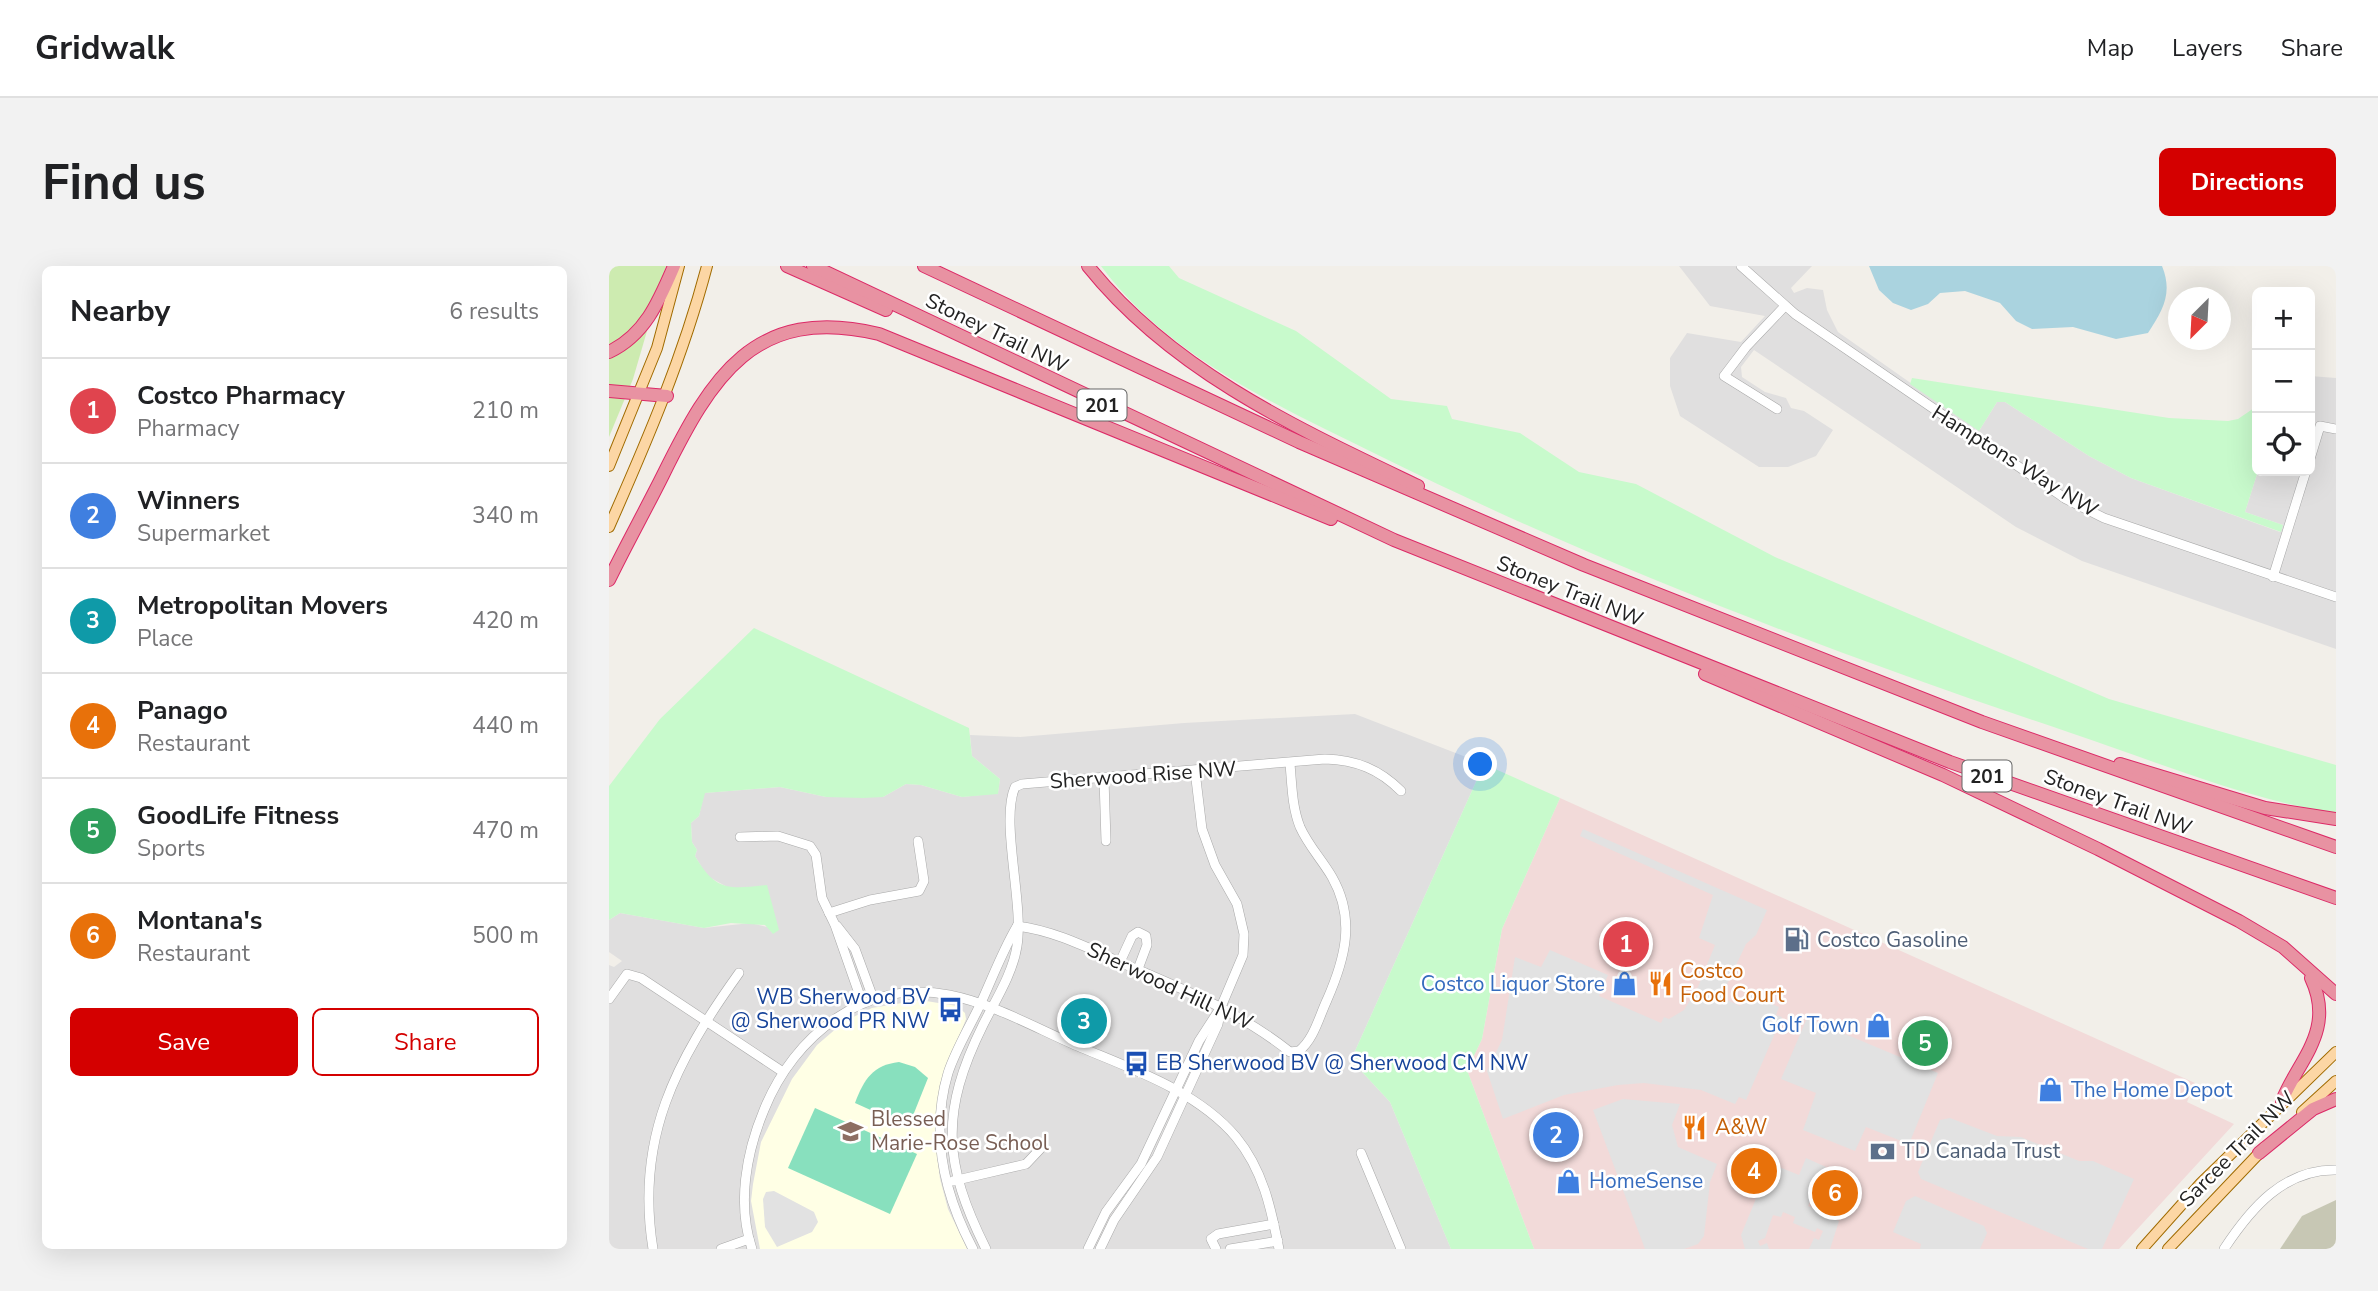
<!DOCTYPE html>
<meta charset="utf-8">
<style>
:root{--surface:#fff;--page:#f2f2f2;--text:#202124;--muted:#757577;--line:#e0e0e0;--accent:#d40000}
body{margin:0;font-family:"Nunito Sans",sans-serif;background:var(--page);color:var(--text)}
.controls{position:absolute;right:21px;top:21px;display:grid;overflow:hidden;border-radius:10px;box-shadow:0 7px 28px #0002}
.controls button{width:63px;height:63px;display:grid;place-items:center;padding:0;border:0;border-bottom:2px solid var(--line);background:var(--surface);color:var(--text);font:35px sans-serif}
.compass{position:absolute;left:1559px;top:21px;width:63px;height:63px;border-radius:50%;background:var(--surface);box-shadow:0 7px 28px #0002;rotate:204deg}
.you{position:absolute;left:872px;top:499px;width:24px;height:24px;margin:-18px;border:5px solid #fff;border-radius:50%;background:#1a73e8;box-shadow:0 0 0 10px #1a73e833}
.badge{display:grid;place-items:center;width:46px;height:46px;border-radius:50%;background:var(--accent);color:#fff;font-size:23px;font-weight:700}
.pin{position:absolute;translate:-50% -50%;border:4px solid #fff;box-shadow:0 2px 7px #0006}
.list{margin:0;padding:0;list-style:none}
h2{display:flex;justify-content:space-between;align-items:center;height:91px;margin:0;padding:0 28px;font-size:30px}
h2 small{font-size:23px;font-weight:400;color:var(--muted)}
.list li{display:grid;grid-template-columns:46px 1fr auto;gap:21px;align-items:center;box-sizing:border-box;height:105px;padding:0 28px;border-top:2px solid var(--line)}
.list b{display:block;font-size:26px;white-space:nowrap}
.list p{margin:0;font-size:23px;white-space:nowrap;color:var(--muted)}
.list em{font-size:23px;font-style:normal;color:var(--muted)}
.actions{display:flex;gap:14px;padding:21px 28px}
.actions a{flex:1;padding:16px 0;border:2px solid var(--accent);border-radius:10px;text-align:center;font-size:24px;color:var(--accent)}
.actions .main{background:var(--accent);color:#fff}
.icon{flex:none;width:38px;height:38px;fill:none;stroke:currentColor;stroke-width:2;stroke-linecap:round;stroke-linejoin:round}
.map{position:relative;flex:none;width:1727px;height:983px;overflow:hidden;border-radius:10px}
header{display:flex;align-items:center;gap:42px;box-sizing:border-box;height:98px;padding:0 35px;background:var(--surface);border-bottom:2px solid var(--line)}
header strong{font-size:33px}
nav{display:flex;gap:38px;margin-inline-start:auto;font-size:24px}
.intro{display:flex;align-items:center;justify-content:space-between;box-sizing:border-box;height:168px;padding:0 42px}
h1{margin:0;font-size:49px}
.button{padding:18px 32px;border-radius:10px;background:var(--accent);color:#fff;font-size:24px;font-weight:700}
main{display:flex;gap:42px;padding:0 42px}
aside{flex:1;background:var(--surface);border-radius:10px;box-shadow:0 7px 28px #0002}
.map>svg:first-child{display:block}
</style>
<header>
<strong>Gridwalk</strong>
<nav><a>Map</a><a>Layers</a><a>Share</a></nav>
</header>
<div class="intro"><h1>Find us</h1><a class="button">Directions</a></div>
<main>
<aside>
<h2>Nearby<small>6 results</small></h2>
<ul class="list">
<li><span class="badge" style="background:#e0444e">1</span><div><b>Costco Pharmacy</b><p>Pharmacy</p></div><em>210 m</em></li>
<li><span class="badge" style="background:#3f7fe0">2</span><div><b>Winners</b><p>Supermarket</p></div><em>340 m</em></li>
<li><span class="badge" style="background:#0f9aa8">3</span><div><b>Metropolitan Movers</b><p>Place</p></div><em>420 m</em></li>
<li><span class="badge" style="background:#e8710a">4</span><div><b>Panago</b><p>Restaurant</p></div><em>440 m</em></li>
<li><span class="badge" style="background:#2e9e5b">5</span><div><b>GoodLife Fitness</b><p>Sports</p></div><em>470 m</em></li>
<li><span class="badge" style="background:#e8710a">6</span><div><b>Montana's</b><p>Restaurant</p></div><em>500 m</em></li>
</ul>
<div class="actions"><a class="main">Save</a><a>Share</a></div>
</aside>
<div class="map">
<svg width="1727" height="983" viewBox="0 0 1727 983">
<rect width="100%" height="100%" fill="#f2efe9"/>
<g fill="#e0dfdf">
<path d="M 1070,0 L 1203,0 L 1182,22 L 1185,27 L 1198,22 L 1214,24 L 1218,44 L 1229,66 L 1370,165 L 1388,136 L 1396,136 L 1480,190 L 1522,212 L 1671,266 L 1674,259 L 1636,246 L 1649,205 L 1701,205 L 1701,110 L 1727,112 L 1727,383 L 1473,295 L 1407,261 L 1145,84 L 1132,101 L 1133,111 L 1156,126 L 1177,132 L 1182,142 L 1195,145 L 1224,164 L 1207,190 L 1179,201 L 1150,201 L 1071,150 L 1061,120 L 1061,92 L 1078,67 L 1132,76 L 1156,50 L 1101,40 Z"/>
<path d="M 746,448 L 875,498 L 742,794 L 781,836 L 842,983 L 0,983 L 0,699 L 5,701 L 13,695 L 0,686 L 0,654 L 11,647 L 95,662 L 142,657 L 170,664 L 122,623 L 98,610 L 86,590 L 88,584 L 83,576 L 82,557 L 90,550 L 95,527 L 171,521 L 217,531 L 274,531 L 297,518 L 312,519 L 353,531 L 389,527 L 391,513 L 363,490 L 361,469 L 411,471 L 575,457 Z"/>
</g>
<path fill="#f2dad9" d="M 951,532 L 1586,817 L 1578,836 L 1625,858 L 1510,983 L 925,983 L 858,804 L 873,773 L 893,663 Z"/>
<path fill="#ffffe5" d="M 311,734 L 348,740 L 356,747 L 357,753 L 331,818 L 326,873 L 331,913 L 339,943 L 358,983 L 151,983 L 142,935 L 144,918 L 152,876 L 183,813 L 208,779 L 236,755 L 263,742 Z"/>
<path fill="#c7c7b4" d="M 1727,934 L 1727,983 L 1671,983 L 1693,950 Z"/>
<path fill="#cdebb0" d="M 0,0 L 57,0 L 24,113 L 0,171 Z"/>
<g fill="#c8facc">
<path d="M 492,0 L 560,0 L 570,12 L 687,65 L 782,133 L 838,140 L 843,153 L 911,167 L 970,206 L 1027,218 L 1166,291 L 1500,433 L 1727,499 L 1727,547 C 1635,533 1546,495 1459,466 C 1226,388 993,300 773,191 C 672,141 561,93 492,0 Z"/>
<path d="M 1303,112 L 1560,152 L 1619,155 L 1629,153 L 1648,140 L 1649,205 L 1636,246 L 1674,259 L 1672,266 L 1522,212 L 1480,190 L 1396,136 L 1388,136 L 1370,165 L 1301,118 Z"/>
<path d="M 145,362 L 360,462 L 363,490 L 391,513 L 389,528 L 353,531 L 312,519 L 297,518 L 274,531 L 254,532 L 217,531 L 171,521 L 96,527 L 90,550 L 82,557 L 83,576 L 88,584 L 86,590 C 107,626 120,623 158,619 L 170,664 L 164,668 L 156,659 L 122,657 L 95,662 L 11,647 L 0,654 L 0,520 L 51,453 Z"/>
<path d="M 875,498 L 951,532 L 893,663 L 873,773 L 858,804 L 925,983 L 842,983 L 781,836 L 742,794 Z"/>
</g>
<g fill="#88e0be">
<path d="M 290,796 L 306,801 L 319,812 L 301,857 L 295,859 L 246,837 C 255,813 264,799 290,796 Z"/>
<path d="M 206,842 L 308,888 L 281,948 L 179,902 Z"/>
</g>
<g fill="#e2e2e2">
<path d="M 974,563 L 1158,644 L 1147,669 L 1137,678 L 1112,731 L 1131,740 L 1137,727 L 1170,741 L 1167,749 L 1173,751 L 1137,834 L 1130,831 L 1126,838 L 1092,824 L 1035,817 L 1009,819 L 955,829 L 894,853 L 878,805 L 893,774 L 906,691 L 932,701 L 941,684 L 999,709 L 990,730 L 1052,757 L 1055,751 L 1060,753 L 1075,744 L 1089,721 L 1106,679 L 1090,672 L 1104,629 L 971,570 Z"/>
<path d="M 1198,752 L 1329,807 L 1300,878 L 1257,861 L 1246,885 L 1194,864 L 1207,827 L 1172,813 Z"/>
<path d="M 1014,833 L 1071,838 L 1063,859 L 1069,881 L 1108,898 L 1101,916 L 1095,970 L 1089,978 L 1075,983 L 1036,983 L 984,844 Z"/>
<path d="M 1341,852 L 1388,870 L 1412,871 L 1470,895 L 1484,895 L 1525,913 L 1493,983 L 1479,983 L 1312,913 L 1309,906 L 1331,854 Z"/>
<path d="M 1197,892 L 1217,901 L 1199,940 L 1230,955 L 1221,983 L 1200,983 L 1205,972 L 1210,974 L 1214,965 L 1208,962 L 1206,966 L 1184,957 L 1186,951 L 1174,946 L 1172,951 L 1164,949 L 1156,972 L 1149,975 L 1151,980 L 1158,977 L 1160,983 L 1136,983 L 1132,969 L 1158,906 L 1170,901 L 1190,909 Z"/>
<path d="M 165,925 L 205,946 L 209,956 L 203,966 L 168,981 L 156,961 L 154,933 L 157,926 Z"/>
<path d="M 1306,930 L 1375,960 L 1378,967 L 1371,983 L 1311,983 L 1312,978 L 1284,966 L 1297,935 Z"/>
</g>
<path fill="#aad3df" d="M 1260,0 L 1553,0 C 1564,27 1554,44 1539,67 L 1507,73 L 1464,61 L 1423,63 L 1407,55 L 1391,37 L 1356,25 L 1331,27 L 1319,38 L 1302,44 L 1284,37 L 1270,24 Z"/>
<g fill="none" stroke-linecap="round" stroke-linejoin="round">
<defs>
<g id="minor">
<path d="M 1132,0 L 1186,48 L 1457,233 L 1495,252 L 1727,331"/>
<path d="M 1168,143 L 1115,110 L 1137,81 L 1176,40"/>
<path d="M 1701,193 L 1711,160 L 1727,163"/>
<path d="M 1664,311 L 1697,205"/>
<path d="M 495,513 L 497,575"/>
<path d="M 131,571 L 169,570 L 201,580 L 207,589 L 213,632 L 226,659 L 253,736"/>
<path d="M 220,647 L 261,634 L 310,625 L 315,615 L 309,575"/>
<path d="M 228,660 L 246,683 L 264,732"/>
<path d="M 408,660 C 448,665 483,684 520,700 C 577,724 632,747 681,786 L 690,785 C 705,773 710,751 718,734 C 736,693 747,653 723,611 C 713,594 699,579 691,561 C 683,541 683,519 681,498"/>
<path d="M 511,696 L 523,670 L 529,666 L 537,670 L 538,679 L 529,703"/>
<path d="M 0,733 L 18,708 L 32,712 L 174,806"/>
<path d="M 752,887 L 792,983"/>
<path d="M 344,915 L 417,898 L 434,880"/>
<path d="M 44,983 C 26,872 67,795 130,707"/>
<path d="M 112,983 L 140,973"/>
<path d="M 143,983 C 128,938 137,887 155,844 C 185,769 257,712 340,729 C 386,738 430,764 473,782 C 526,804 589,826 627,871 C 654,904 662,942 670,983"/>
<path d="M 364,983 C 335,928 321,868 339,807 C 347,783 360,762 371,739 C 383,713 393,686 407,662"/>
<path d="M 377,983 C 334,897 331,846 374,759 C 386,735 404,707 408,680 C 415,637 391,555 406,521 L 413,518 L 716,493 C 747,494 770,503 792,525"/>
<path d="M 479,983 L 497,946 L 532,898 L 590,775 L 612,741 L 634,689 L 635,668 L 628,638 L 606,599 L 593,563 L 586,505"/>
<path d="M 491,983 L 505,954 L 548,891 L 609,758 L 612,742"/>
<path d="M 607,983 L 602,973 L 609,968 L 665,958"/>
<path d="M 621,983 L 669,975"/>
<path d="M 1615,983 C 1642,942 1675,903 1727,904"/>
</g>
<g id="major">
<path d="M 0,200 L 48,82 L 70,0"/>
<path d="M 0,261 C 38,175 74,91 98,0"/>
<path d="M 1693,846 L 1727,815"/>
<path d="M 1533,983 L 1592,917 L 1727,786"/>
<path d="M 1559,983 L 1656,881"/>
</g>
<g id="highway">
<path d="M 178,0 L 277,44"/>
<path d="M 204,0 L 785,274 L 1341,496 L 1727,632"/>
<path d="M 315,0 L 690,176 L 975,299 L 1373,456 L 1727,581"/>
<path d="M 479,0 C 564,106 690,163 809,220"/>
<path d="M 0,86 C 36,69 50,35 65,0"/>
<path d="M 0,125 L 58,130"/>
<path d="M 0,314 C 17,279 36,245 54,209 C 102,112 145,38 270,68 L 722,253"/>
<path d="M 1096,408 L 1334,509 L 1489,583 L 1630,655 L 1674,681 L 1727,728"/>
<path d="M 1511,498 L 1656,542 L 1727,553"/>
<path d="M 1673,835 C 1689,794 1727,765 1702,712"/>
<path d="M 1650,887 L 1704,843 L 1727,833"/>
</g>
</defs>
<use href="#minor" stroke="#a9a9a9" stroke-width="10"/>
<use href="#major" stroke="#a06b00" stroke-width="12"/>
<use href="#highway" stroke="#dc2a67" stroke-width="14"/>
<use href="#minor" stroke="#fff" stroke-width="9"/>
<use href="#major" stroke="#fcd6a4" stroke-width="10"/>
<use href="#highway" stroke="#e892a2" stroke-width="12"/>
</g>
<defs>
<symbol id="fuel-bare" viewBox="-9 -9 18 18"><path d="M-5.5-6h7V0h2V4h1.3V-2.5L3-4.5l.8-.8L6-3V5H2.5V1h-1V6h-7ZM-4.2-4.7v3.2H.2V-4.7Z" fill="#5c6f8a" stroke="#fff" stroke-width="2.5" paint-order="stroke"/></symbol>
<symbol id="restaurant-bare" viewBox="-9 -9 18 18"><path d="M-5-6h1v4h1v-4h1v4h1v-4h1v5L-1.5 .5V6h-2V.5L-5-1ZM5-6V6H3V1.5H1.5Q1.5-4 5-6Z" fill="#e8710a" stroke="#fff" stroke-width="2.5" paint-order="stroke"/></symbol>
<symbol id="shop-bare" viewBox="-9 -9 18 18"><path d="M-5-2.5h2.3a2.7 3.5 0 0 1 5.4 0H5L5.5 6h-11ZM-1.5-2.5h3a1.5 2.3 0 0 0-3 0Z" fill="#3f7fe0" stroke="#fff" stroke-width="2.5" paint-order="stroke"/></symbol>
<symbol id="bus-bare" viewBox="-9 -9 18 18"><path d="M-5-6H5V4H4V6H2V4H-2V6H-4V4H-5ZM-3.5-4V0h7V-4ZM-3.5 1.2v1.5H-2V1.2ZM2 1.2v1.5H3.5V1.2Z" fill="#1a4fb4" stroke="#fff" stroke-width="2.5" paint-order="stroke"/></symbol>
<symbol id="school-bare" viewBox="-9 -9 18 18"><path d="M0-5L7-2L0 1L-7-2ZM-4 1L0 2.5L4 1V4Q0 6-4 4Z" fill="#8d6e63" stroke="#fff" stroke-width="2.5" paint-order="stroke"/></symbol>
<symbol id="bank-bare" viewBox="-9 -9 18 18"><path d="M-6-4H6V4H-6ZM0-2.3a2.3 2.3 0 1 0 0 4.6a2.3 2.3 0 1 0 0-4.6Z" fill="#5c6f8a" stroke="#fff" stroke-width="2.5" paint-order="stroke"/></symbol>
</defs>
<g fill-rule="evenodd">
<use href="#fuel-bare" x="1170" y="656" width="35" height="35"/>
<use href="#restaurant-bare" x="1034" y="700" width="35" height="35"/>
<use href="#shop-bare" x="998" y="700" width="35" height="35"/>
<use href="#bus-bare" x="324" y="726" width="35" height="35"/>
<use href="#shop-bare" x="1252" y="742" width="35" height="35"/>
<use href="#bus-bare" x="510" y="780" width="35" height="35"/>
<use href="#shop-bare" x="1424" y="806" width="35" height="35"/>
<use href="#restaurant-bare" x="1068" y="844" width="35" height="35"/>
<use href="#school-bare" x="224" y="848" width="35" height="35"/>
<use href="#bank-bare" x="1256" y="868" width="35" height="35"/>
<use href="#shop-bare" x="942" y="898" width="35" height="35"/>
</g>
<g text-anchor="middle" stroke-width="5" stroke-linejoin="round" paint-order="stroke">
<g fill="#fff" stroke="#646464" stroke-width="2">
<rect x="468.5" y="123.5" width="49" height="31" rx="5"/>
<rect x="1353.5" y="494.5" width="49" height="31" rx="5"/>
</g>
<g font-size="19" font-weight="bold" fill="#222">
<text x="493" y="146">201</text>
<text x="1378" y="517">201</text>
</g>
<g font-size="21" fill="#222" stroke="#fff">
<text transform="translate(388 67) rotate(26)" y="7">Stoney Trail NW</text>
<text transform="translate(1406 195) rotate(32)" y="7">Hamptons Way NW</text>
<text transform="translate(961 325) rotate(22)" y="7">Stoney Trail NW</text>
<text transform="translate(534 509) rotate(-4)" y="7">Sherwood Rise NW</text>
<text transform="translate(1509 536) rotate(20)" y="7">Stoney Trail NW</text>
<text transform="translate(561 720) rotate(25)" y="7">Sherwood Hill NW</text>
<text transform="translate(1628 883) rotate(-45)" y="7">Sarcee Trail NW</text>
</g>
<g font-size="21" fill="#4e5e75" stroke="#fff" text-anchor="start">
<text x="1208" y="681">Costco Gasoline</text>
<text x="1293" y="892">TD Canada Trust</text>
</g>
<g font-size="21" fill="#c56008" stroke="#fff" text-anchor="start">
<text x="1071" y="712">Costco<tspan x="1071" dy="24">Food Court</tspan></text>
<text x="1106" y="868">A&amp;W</text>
</g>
<g font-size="21" fill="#366cbe" stroke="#fff" text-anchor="end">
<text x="996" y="725">Costco Liquor Store</text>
<text x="1250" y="766">Golf Town</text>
<text x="1462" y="831" text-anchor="start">The Home Depot</text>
<text x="980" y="922" text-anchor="start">HomeSense</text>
</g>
<g font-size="21" fill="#164399" stroke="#fff" text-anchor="end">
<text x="321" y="738">WB Sherwood BV<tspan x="321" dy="24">@ Sherwood PR NW</tspan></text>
<text x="547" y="804" text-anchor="start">EB Sherwood BV @ Sherwood CM NW</text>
</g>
<g font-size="21" fill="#785e54" stroke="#fff" text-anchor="start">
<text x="262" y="860">Blessed<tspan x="262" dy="24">Marie-Rose School</tspan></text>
</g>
</g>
</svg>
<div class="controls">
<button>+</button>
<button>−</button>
<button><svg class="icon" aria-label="locate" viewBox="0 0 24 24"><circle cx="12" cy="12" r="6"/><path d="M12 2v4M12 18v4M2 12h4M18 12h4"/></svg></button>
</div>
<svg class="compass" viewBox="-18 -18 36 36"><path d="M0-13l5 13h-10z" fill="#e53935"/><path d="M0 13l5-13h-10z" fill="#757577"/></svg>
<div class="you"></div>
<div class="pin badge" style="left:1017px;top:678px;background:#e0444e">1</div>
<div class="pin badge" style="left:947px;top:869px;background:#3f7fe0">2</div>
<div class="pin badge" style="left:475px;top:755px;background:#0f9aa8">3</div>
<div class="pin badge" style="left:1145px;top:905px;background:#e8710a">4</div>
<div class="pin badge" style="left:1316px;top:777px;background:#2e9e5b">5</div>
<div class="pin badge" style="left:1226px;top:927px;background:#e8710a">6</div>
</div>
</main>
